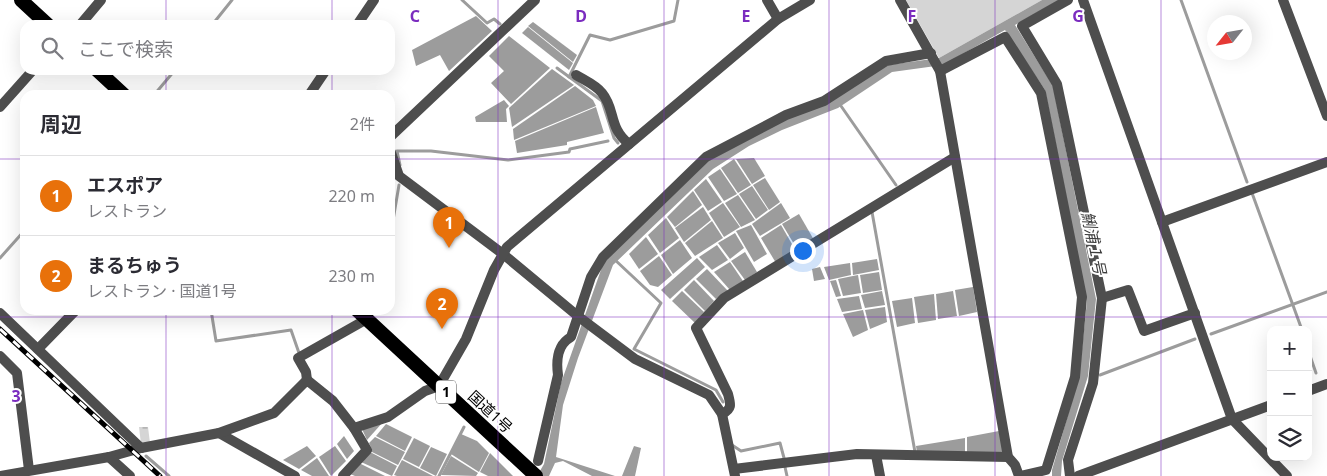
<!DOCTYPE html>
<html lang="ja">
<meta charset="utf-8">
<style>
:root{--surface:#fff;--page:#f2f2f3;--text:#2b2b33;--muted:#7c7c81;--line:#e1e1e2;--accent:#000}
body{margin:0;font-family:"Noto Sans","Noto Sans JP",sans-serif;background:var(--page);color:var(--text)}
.controls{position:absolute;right:15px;bottom:15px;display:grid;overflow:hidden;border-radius:10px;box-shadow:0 5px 20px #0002}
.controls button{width:45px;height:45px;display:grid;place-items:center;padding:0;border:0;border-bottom:1px solid var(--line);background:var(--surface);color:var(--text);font:25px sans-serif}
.compass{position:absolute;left:1207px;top:15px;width:45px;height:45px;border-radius:50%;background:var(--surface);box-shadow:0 5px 20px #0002;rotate:239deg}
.you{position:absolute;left:802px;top:250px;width:18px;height:18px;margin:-12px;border:4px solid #fff;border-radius:50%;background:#1a73e8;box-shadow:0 0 0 8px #1a73e833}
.badge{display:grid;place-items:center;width:32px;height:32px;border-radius:50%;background:var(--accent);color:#fff;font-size:16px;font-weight:700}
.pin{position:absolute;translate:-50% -41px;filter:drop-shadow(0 1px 2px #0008)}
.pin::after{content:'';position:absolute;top:26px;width:18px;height:15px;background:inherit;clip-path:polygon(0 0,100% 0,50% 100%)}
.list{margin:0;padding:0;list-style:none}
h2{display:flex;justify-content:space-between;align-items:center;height:65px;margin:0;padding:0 20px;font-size:21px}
h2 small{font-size:16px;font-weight:400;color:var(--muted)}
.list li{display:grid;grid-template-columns:32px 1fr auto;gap:15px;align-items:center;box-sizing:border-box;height:80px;padding:0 20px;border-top:1px solid var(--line)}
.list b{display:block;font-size:19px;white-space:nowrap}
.list p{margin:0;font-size:16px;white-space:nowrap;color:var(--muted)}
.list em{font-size:16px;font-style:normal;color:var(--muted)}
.icon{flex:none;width:28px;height:28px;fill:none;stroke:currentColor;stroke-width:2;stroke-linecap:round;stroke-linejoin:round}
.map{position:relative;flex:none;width:1327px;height:476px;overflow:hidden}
.search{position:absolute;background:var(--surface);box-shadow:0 5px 20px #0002;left:20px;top:20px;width:375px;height:55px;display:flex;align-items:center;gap:12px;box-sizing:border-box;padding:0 18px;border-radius:15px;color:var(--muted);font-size:19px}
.panel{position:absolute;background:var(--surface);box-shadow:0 5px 20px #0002;left:20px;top:90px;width:375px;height:225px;border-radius:15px}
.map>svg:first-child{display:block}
</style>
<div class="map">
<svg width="1327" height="476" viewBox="0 0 1327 476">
<defs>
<pattern id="cemetery-stones" width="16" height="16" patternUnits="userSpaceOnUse" patternTransform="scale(1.25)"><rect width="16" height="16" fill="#d5d5d5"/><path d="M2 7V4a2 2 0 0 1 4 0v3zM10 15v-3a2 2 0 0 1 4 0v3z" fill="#b5b5b5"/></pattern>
</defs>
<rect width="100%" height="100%" fill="#fff"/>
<path fill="url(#cemetery-stones)" d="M 139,427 L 148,427 L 150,443 L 141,444 Z"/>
<path fill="#d5d5d5" d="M 906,0 L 1042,0 L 939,58 Z"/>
<g fill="#9c9c9c">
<path d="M 1042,0 L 1059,0 L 1015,25 L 1053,86 L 1096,299 L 1088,376 L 1062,461 L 1061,476 L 1052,476 L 1052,470 L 1079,377 L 1087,301 L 1045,90 L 1005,30 L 943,65 L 892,72 L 838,108 L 782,130 L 749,146 L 713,169 L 613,265 L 578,358 L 563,405 L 556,457 L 615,476 L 592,476 L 563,461 L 555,463 L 549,476 L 537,476 L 544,464 L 561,383 L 602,267 L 606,260 L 708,161 L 888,65 L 939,58 Z"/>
<path d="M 476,16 L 492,31 L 449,71 L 440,55 L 416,66 L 412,50 Z"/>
<path d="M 533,22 L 577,55 L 573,62 L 528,26 Z"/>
<path d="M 528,27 L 573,63 L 569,70 L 522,33 Z"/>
<path d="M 509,36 L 550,68 L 511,104 L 491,83 L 504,71 L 489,56 Z"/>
<path d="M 552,69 L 574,85 L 512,127 L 509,108 Z"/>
<path d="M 575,86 L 593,100 L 596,106 L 514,140 L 513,129 Z"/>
<path d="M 504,100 L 509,106 L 506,109 L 507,122 L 476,122 L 475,117 Z"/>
<path d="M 596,107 L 604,133 L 567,142 L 567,145 L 517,153 L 515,141 Z"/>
<path d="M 754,158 L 765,176 L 752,184 L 736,159 Z"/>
<path d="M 734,159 L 751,185 L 738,193 L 721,168 Z"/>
<path d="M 720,169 L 737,194 L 724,201 L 708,177 Z"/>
<path d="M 765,178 L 780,202 L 769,210 L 753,185 Z"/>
<path d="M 706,179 L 722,202 L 708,211 L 694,190 Z"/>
<path d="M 752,186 L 768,210 L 756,219 L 739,194 Z"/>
<path d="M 693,191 L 702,205 L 675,227 L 667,217 Z"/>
<path d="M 738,195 L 755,220 L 741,227 L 725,203 Z"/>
<path d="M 723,203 L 740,227 L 724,237 L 709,213 Z"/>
<path d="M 781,203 L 790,218 L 760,236 L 752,224 Z"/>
<path d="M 703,207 L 711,220 L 684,242 L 675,228 Z"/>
<path d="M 799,214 L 814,240 L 797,249 L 782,224 Z"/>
<path d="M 666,218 L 679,238 L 660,253 L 648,235 Z"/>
<path d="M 712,221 L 723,238 L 695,256 L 685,243 Z"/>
<path d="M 751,225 L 767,254 L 754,262 L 736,231 Z"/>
<path d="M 781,225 L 796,251 L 776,263 L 761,238 Z"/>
<path d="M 735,233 L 744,248 L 730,259 L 718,243 Z"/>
<path d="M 646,237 L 658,254 L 639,269 L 629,254 Z"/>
<path d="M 680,240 L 692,258 L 673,274 L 661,255 Z"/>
<path d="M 717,245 L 728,260 L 712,270 L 699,257 Z"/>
<path d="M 745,252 L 757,272 L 745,280 L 731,261 Z"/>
<path d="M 659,256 L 672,275 L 658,287 L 650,285 L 640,271 Z"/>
<path d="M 697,258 L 705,267 L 670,299 L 661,290 Z"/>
<path d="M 877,259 L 879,270 L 853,275 L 852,263 Z"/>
<path d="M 730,262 L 743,281 L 730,290 L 714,272 Z"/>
<path d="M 850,263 L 851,275 L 829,280 L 824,267 Z"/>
<path d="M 820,267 L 825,279 L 814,281 L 812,269 Z"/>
<path d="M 707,269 L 728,291 L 716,299 L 696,279 Z"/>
<path d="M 879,272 L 882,290 L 863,293 L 860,275 Z"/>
<path d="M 858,275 L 861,293 L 843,296 L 838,279 Z"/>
<path d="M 694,280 L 714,301 L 705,311 L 684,290 Z"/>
<path d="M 836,280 L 841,296 L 836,297 L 830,281 Z"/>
<path d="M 973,287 L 977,312 L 959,316 L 955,290 Z"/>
<path d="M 682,291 L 704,312 L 695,323 L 672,301 Z"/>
<path d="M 882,291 L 885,305 L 865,308 L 861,295 Z"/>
<path d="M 953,291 L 957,316 L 938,319 L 936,294 Z"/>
<path d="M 934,294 L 936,320 L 918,323 L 914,297 Z"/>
<path d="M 859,296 L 862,309 L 842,312 L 837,299 Z"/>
<path d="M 912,298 L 915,323 L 897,327 L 892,301 Z"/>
<path d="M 885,307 L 887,322 L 870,329 L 865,310 Z"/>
<path d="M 863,310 L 868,330 L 853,337 L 843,314 Z"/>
<path d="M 383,422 L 367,440 L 362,429 Z"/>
<path d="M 386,424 L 412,437 L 405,451 L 376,436 Z"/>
<path d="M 999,431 L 1003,452 L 1000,455 L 967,454 L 967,437 Z"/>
<path d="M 461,434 L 477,441 L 489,453 L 479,472 L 451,454 Z"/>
<path d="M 344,436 L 354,451 L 347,459 L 337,444 Z"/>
<path d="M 375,437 L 405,452 L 398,465 L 370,451 L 372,449 L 369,443 Z"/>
<path d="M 414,438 L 430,446 L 419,467 L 403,459 Z"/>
<path d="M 965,438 L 965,454 L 917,453 L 916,446 Z"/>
<path d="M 307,446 L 316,456 L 299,469 L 283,460 Z"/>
<path d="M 335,446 L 346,461 L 331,476 L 319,457 Z"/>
<path d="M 634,446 L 641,448 L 635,476 L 622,476 Z"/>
<path d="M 431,447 L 447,454 L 436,476 L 420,468 Z"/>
<path d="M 370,452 L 397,466 L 392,476 L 361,462 Z"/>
<path d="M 490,453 L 513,476 L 488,476 L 480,472 Z"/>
<path d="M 451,456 L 478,473 L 476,476 L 441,475 Z"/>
<path d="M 317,458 L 329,476 L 312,476 L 301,470 Z"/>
<path d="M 402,460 L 433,476 L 397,476 L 394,475 Z"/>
<path d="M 359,463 L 385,476 L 355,476 L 350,474 Z"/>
</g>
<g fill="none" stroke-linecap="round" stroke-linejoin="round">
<g stroke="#9c9c9c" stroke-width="3">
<path d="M 462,0 L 487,23 L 494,19 L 500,24"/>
<path d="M 1181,0 L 1247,182"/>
<path d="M 212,25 L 232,0"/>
<path d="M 557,68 L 602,101 L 614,138 L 618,143"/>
<path d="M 569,77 L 590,35 L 610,40 L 674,21 L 678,0"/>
<path d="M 154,95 L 175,70"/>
<path d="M 841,106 L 896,185"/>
<path d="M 400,165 L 397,151 L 431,151 L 508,160 L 569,152 L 570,149 L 608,141"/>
<path d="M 1252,193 L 1302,330"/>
<path d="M 872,212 L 915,452"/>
<path d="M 390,238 L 399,185"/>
<path d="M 0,258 L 25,230"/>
<path d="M 614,259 L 661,303 L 634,349 L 716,390 L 723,402"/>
<path d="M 211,310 L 216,341 L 291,330 L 299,353"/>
<path d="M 1211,334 L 1327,292"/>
<path d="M 1308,350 L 1316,373"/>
<path d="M 1100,375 L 1195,339"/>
<path d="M 732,445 L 741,451 L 780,443 L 784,458"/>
<path d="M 146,456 L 169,476"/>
<path d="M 785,467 L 787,476"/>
<path d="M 439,476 L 464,427"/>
</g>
<g stroke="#4e4e4e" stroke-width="10">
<path d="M 767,0 L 778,19"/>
<path d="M 900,0 L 940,71 L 1008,457 L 1015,465 L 1019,476"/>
<path d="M 1068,0 L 1022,26 L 1057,84 L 1102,298 L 1093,383 L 1068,460 L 1070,476"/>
<path d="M 1083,0 L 1232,419 L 1287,476"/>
<path d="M 80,25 L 101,0"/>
<path d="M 357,25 L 374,0"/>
<path d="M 940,71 L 1005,37 L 1041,93 L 1082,297 L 1075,377 L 1046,470 L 1020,476"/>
<path d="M 576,75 C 584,80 596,85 602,93 C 616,110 608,127 629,144"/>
<path d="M 309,95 L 326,70"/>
<path d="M 0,107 L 33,70"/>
<path d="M 390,137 L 535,0"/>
<path d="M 390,150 L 399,176 L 503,254 L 579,317 L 635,359 L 709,395 L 722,414 L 735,476"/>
<path d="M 1162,222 L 1327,162"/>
<path d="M 1102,298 L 1128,290 L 1144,331 L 1195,313"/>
<path d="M 0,313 L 141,448"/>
<path d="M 38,349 L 76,310"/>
<path d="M 0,356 L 17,373 L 29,470"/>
<path d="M 307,380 L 306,372 L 298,358 L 367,319"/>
<path d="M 722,414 C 732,409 731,405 728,394 L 696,328 L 724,298 L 955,157"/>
<path d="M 219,433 L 295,476"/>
<path d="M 876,455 L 880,476"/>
<path d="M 538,461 L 558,375 C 556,360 557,345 571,337 L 591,277 L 603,257 L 706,157 L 786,115 L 824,101 L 886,61 L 931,53"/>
<path d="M 734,469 L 857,454 L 1008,457"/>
<path d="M 0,476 L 109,457 L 141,448 L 219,433 L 274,413 L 307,380 L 333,401 L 354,428 L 388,417 L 425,391 L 439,386"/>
<path d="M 343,476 L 367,450 L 354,428"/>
</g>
<g stroke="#4e4e4e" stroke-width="10">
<path d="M 1283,0 L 1327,116"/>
<path d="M 439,386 L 466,339 L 494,270 L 507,247 L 778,19 L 810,0"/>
<path d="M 1308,391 L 1327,384"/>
<path d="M 109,457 L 130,476"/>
<path d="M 1078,476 L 1271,405"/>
</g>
<g stroke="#000" stroke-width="14">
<path d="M 21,0 L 48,25"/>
<path d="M 97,70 L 124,95"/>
<path d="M 357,310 L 536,476"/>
</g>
<defs>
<path id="rail" d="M 0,329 L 160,476"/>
</defs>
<use href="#rail" stroke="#000" stroke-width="5"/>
<use href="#rail" stroke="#fff" stroke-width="3" stroke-dasharray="9" stroke-linecap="butt"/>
</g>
<path fill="none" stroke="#7b2cbf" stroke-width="1" stroke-opacity="0.55" d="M 166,0 L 166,25M 332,0 L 332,25M 498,0 L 498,476M 664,0 L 664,476M 829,0 L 829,476M 995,0 L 995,476M 1161,0 L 1161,476M 166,70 L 166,95M 332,70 L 332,95M 0,159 L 25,159M 390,159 L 1327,159M 166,310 L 166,476M 332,310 L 332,476M 0,317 L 1327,317"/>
<g text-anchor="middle" stroke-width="4" stroke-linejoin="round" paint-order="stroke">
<rect fill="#fff" stroke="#4c4c4c" stroke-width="1" x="436" y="380.5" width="20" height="23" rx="4"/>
<g font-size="14" font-weight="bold" fill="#000">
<text x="446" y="397">1</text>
</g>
<g font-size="15" fill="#000" stroke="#fff">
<text transform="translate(490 412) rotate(43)" y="5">国道1号</text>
</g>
<g font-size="16" font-style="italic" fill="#3d3d3d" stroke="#fff">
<text transform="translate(1094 243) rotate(78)" y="6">鯏浦１号</text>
</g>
</g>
<g font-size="16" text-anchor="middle" font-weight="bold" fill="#7b2cbf" stroke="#fff" stroke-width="4" stroke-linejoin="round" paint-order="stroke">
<text x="415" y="22">C</text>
<text x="581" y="22">D</text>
<text x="746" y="22">E</text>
<text x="912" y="22">F</text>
<text x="1078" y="22">G</text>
<text x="16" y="402">3</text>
</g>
</svg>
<div class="controls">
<button>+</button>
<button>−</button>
<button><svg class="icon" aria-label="layers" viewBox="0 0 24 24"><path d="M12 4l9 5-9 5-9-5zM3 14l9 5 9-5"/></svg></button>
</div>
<svg class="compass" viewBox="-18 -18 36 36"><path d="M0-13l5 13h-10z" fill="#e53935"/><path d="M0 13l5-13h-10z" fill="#7c7c81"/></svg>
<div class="you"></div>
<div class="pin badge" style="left:449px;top:248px;background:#e8710a">1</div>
<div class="pin badge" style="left:442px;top:329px;background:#e8710a">2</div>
<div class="search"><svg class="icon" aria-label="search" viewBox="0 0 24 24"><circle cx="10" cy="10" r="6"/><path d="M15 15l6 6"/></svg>ここで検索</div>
<section class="panel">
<h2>周辺<small>2件</small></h2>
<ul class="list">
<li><span class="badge" style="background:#e8710a">1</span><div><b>エスポア</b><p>レストラン</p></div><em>220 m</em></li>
<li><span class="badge" style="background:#e8710a">2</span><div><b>まるちゅう</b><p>レストラン · 国道1号</p></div><em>230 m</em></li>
</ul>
</section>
</div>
